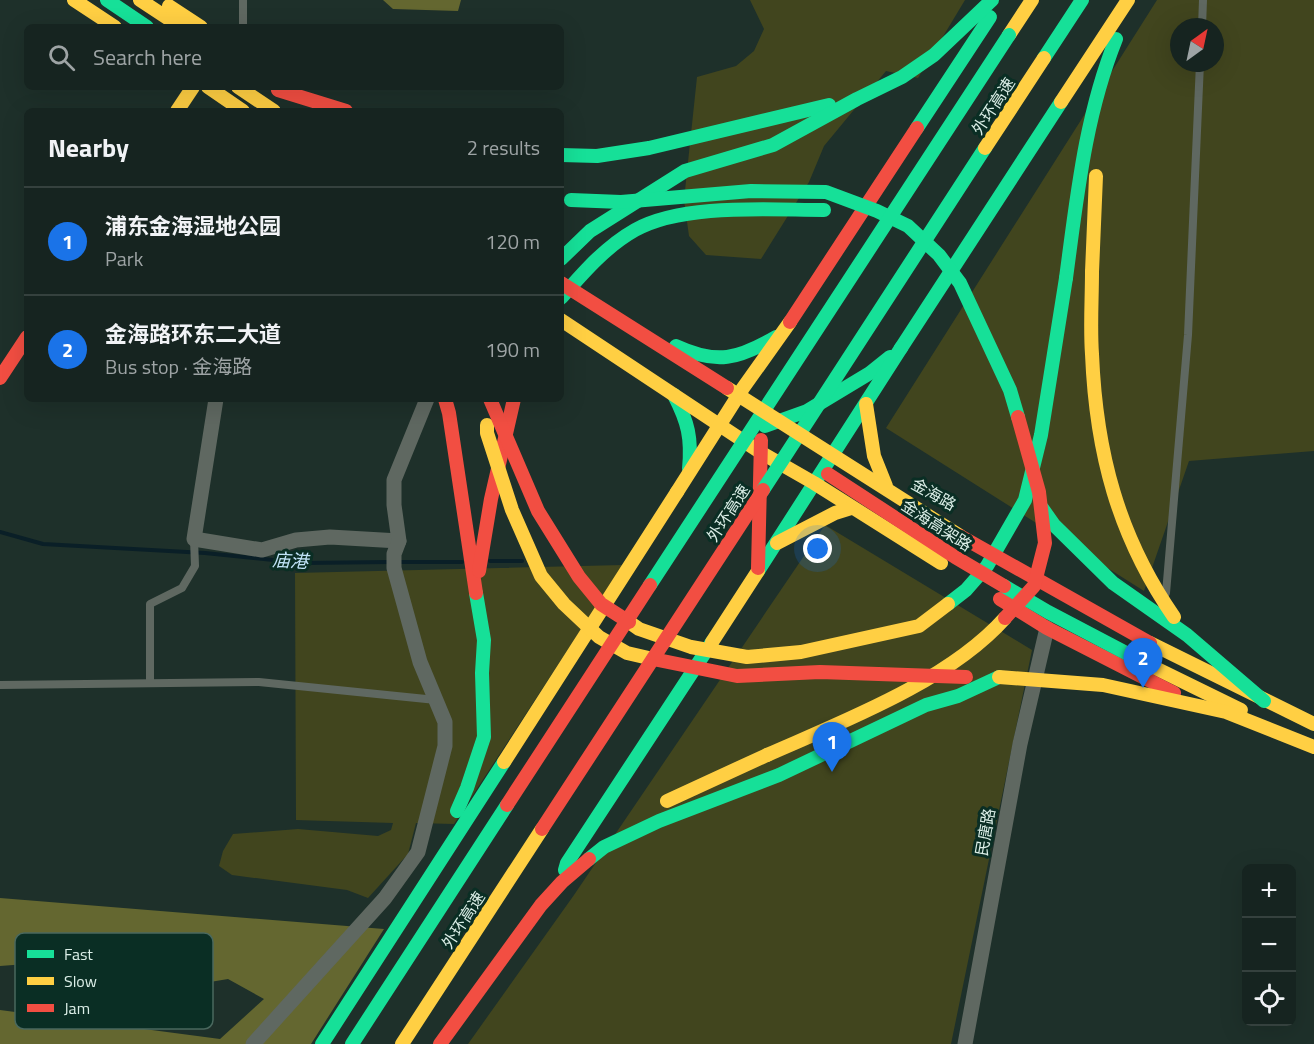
<!DOCTYPE html>
<meta charset="utf-8">
<style>
:root{--surface:#162420;--page:#23302d;--text:#f1f3f6;--muted:#9ea4a5;--line:#35413e;--accent:#1a73e8}
body{margin:0;font-family:"Titillium Web","Noto Sans SC",sans-serif;background:var(--page);color:var(--text)}
.controls{position:absolute;right:18px;bottom:18px;display:grid;overflow:hidden;border-radius:9px;box-shadow:0 6px 24px #0002}
.controls button{width:54px;height:54px;display:grid;place-items:center;padding:0;border:0;border-bottom:2px solid var(--line);background:var(--surface);color:var(--text);font:30px sans-serif}
.compass{position:absolute;left:1170px;top:18px;width:54px;height:54px;border-radius:50%;background:var(--surface);box-shadow:0 6px 24px #0002;rotate:33deg}
.you{position:absolute;left:818px;top:549px;width:21px;height:21px;margin:-15px;border:4px solid #fff;border-radius:50%;background:#1a73e8;box-shadow:0 0 0 9px #1a73e833}
.badge{display:grid;place-items:center;width:39px;height:39px;border-radius:50%;background:var(--accent);color:#fff;font-size:20px;font-weight:700}
.pin{position:absolute;translate:-50% -50px;filter:drop-shadow(0 2px 3px #0008)}
.pin::after{content:'';position:absolute;top:32px;width:21px;height:18px;background:inherit;clip-path:polygon(0 0,100% 0,50% 100%)}
.list{margin:0;padding:0;list-style:none}
h2{display:flex;justify-content:space-between;align-items:center;height:78px;margin:0;padding:0 24px;font-size:26px}
h2 small{font-size:20px;font-weight:400;color:var(--muted)}
.list li{display:grid;grid-template-columns:39px 1fr auto;gap:18px;align-items:center;box-sizing:border-box;height:108px;padding:0 24px;border-top:2px solid var(--line)}
.list b{display:block;font-size:22px;white-space:nowrap}
.list p{margin:0;font-size:20px;white-space:nowrap;color:var(--muted)}
.list em{font-size:20px;font-style:normal;color:var(--muted)}
.icon{flex:none;width:33px;height:33px;fill:none;stroke:currentColor;stroke-width:2;stroke-linecap:round;stroke-linejoin:round}
.map{position:relative;flex:none;width:1314px;height:1044px;overflow:hidden}
.search{position:absolute;background:var(--surface);box-shadow:0 6px 24px #0002;left:24px;top:24px;width:540px;height:66px;display:flex;align-items:center;gap:15px;box-sizing:border-box;padding:0 21px;border-radius:9px;color:var(--muted);font-size:22px}
.panel{position:absolute;background:var(--surface);box-shadow:0 6px 24px #0002;left:24px;top:108px;width:540px;height:294px;border-radius:9px}
.map>svg:first-child{display:block}
</style>
<div class="map">
<svg width="1314" height="1044" viewBox="0 0 1314 1044">
<rect width="100%" height="100%" fill="#1e302a"/>
<g fill="#41451e" fill-rule="evenodd">
<path d="M 750,0 L 965,0 L 918,78 L 886,71 L 824,146 L 809,182 L 761,259 L 706,255 L 689,236 L 684,200 L 697,77 L 736,66 L 754,51 L 764,29 Z"/>
<path d="M 1157,0 L 1314,0 L 1314,451 L 1189,461 L 1144,591 L 886,428 ZM 1179,27 L 1215,27 L 1215,63 L 1179,63 Z"/>
<path d="M 825,525 L 1032,650 L 951,1044 L 468,1044 L 574,895 Z"/>
<path d="M 623,565 L 454,824 L 416,823 L 408,854 L 368,898 L 347,890 L 232,875 L 219,866 L 223,851 L 233,834 L 298,829 L 378,836 L 391,830 L 393,823 L 296,820 L 295,573 Z"/>
</g>
<g fill="#646730">
<path d="M 383,0 L 461,0 L 458,11 L 393,9 Z"/>
<path d="M 0,898 L 384,929 L 311,1044 L 0,1044 L 0,1010 L 220,1039 L 264,999 L 228,979 L 156,991 L 66,961 L 0,966 Z"/>
</g>
<g fill="none" stroke-linecap="round" stroke-linejoin="round">
<g stroke="#0a1f27" stroke-width="4">
<path d="M 0,532 L 43,544 L 205,553 L 303,563 L 390,562"/>
<path d="M 490,561 L 522,561"/>
<path d="M 398,562 L 462,562"/>
</g>
<g stroke="#5f6861" stroke-width="8">
<path d="M 243,0 L 243,27"/>
<path d="M 1202,27 L 1203,0"/>
<path d="M 1166,593 L 1188,335 L 1200,63"/>
<path d="M 150,683 L 150,604 L 182,588 L 195,566 L 194,539"/>
<path d="M 0,685 L 259,682 L 436,700"/>
</g>
<g stroke="#5f6861" stroke-width="15">
<path d="M 216,399 L 194,539 L 262,550 L 296,540 L 330,537 L 399,541"/>
<path d="M 253,1044 L 385,898 L 418,852 L 445,746 L 445,722 L 420,662 L 394,568 L 394,554 L 399,541 L 394,505 L 394,480 L 427,399"/>
<path d="M 965,1044 L 1020,744 L 1047,628"/>
</g>
<g stroke="#16e098" stroke-width="14">
<path d="M 107,0 L 147,27"/>
<path d="M 1044,58 L 1082,0"/>
<path d="M 917,128 L 990,17"/>
<path d="M 561,155 L 597,156 L 649,148 L 829,105"/>
<path d="M 561,259 L 590,231 L 685,171 L 773,145 L 857,99 L 902,77 L 934,55 L 992,0"/>
<path d="M 1066,278 C 1077,197 1085,116 1116,39"/>
<path d="M 676,346 C 717,365 738,359 776,337"/>
<path d="M 901,348 L 1061,102"/>
<path d="M 674,395 C 688,422 692,438 689,469"/>
<path d="M 765,426 L 807,411 L 870,373 L 890,357"/>
<path d="M 758,571 L 901,348"/>
<path d="M 457,811 L 467,788 L 484,737 L 482,673 L 484,640 L 476,593"/>
<path d="M 589,859 L 604,847 L 659,821 L 779,775 L 926,705 L 958,696 L 999,677"/>
<path d="M 565,870 L 567,863 L 712,642"/>
<path d="M 322,1044 L 504,762"/>
<path d="M 352,1044 L 507,805"/>
</g>
<g stroke="#ffcf43" stroke-width="14">
<path d="M 74,0 L 115,27"/>
<path d="M 140,0 L 181,27"/>
<path d="M 169,6 L 201,27"/>
<path d="M 1009,35 L 1032,0"/>
<path d="M 208,87 L 243,111"/>
<path d="M 238,87 L 274,111"/>
<path d="M 1061,102 L 1128,0"/>
<path d="M 177,111 L 193,87"/>
<path d="M 1092,272 L 1096,176"/>
<path d="M 561,320 L 760,452 L 814,483 L 941,563"/>
<path d="M 866,404 L 874,456 L 886,486"/>
<path d="M 677,492 L 743,388 L 790,322"/>
<path d="M 777,543 L 835,513 L 851,508"/>
<path d="M 712,642 L 758,571"/>
<path d="M 1150,643 L 1314,724"/>
<path d="M 1145,663 L 1241,710"/>
<path d="M 504,762 L 677,492"/>
<path d="M 667,801 L 767,755"/>
<path d="M 402,1044 L 542,829"/>
</g>
<g stroke="#f24e42" stroke-width="14">
<path d="M 790,322 L 917,128"/>
<path d="M 0,378 L 27,337"/>
<path d="M 445,399 L 449,413 L 476,593"/>
<path d="M 758,568 L 761,440"/>
<path d="M 479,571 L 491,499 L 514,399"/>
<path d="M 1000,599 L 1047,628 L 1174,693"/>
<path d="M 440,1044 L 541,905 L 562,882 L 589,859"/>
</g>
<g stroke="#16e098" stroke-width="14">
<path d="M 571,200 L 621,202 L 751,191 L 826,192 L 877,211 L 908,226 L 939,255 L 960,283 L 1010,390 L 1018,417"/>
<path d="M 561,298 C 583,273 605,247 635,230 C 683,203 769,210 824,210"/>
<path d="M 763,490 L 985,148"/>
<path d="M 1042,508 L 1054,525 L 1113,583 L 1187,635 L 1264,701"/>
<path d="M 650,585 L 1009,35"/>
<path d="M 1004,586 L 1048,612 L 1145,663"/>
<path d="M 948,604 L 966,590 L 987,566 L 1025,500 L 1041,435 L 1066,278"/>
</g>
<g stroke="#ffcf43" stroke-width="14">
<path d="M 985,148 L 1044,58"/>
<path d="M 1092,272 C 1092,299 1090,327 1092,354 C 1096,452 1118,536 1174,617"/>
<path d="M 727,388 L 960,536"/>
<path d="M 487,425 L 487,433 L 512,510 L 541,576 L 564,604 L 599,637 L 627,653 L 653,659"/>
<path d="M 629,622 L 639,629 L 691,647 L 747,657 L 801,652 L 919,626 L 948,604"/>
<path d="M 999,677 L 1103,685 L 1226,712 L 1314,747"/>
<path d="M 767,755 C 844,721 949,681 1005,618"/>
</g>
<g stroke="#f24e42" stroke-width="14">
<path d="M 278,90 L 346,111"/>
<path d="M 561,283 L 727,388"/>
<path d="M 490,399 L 538,511 L 579,577 L 601,604 L 629,622"/>
<path d="M 828,474 L 955,557 L 1004,586"/>
<path d="M 960,536 L 1150,643"/>
<path d="M 1005,618 L 1034,586 L 1045,543 L 1039,492 L 1018,417"/>
<path d="M 653,659 L 737,676 L 820,672 L 966,677"/>
<path d="M 507,805 L 650,585"/>
<path d="M 542,829 L 763,490"/>
</g>
</g>
<g text-anchor="middle" stroke-width="6" stroke-linejoin="round" paint-order="stroke">
<g font-size="16" fill="#dbeee7" stroke="#0a2e24">
<text transform="translate(993 106) rotate(-57)" y="6">外环高速</text>
<text transform="translate(934 494) rotate(29)" y="6">金海路</text>
<text transform="translate(728 513) rotate(-57)" y="6">外环高速</text>
<text transform="translate(937 525) rotate(33)" y="6">金海高架路</text>
<text transform="translate(985 832) rotate(-80)" y="6">民唐路</text>
<text transform="translate(463 920) rotate(-57)" y="6">外环高速</text>
</g>
<g font-size="18" font-style="italic" fill="#c1e3f8" stroke="#0a2e24">
<text transform="translate(290 561) rotate(3)" y="6">庙港</text>
</g>
</g>
<rect x="15" y="933" width="198" height="96" rx="9" fill="#0a2e24" stroke="#49685e" stroke-width="1.5"/>
<rect x="27" y="950" width="27" height="8" fill="#16e098"/>
<rect x="27" y="977" width="27" height="8" fill="#ffcf43"/>
<rect x="27" y="1004" width="27" height="8" fill="#f24e42"/>
<g font-size="16" fill="#dbeee7">
<text x="64" y="960">Fast</text>
<text x="64" y="987">Slow</text>
<text x="64" y="1014">Jam</text>
</g>
</svg>
<div class="controls">
<button>+</button>
<button>−</button>
<button><svg class="icon" aria-label="locate" viewBox="0 0 24 24"><circle cx="12" cy="12" r="6"/><path d="M12 2v4M12 18v4M2 12h4M18 12h4"/></svg></button>
</div>
<svg class="compass" viewBox="-18 -18 36 36"><path d="M0-13l5 13h-10z" fill="#e53935"/><path d="M0 13l5-13h-10z" fill="#9ea4a5"/></svg>
<div class="you"></div>
<div class="pin badge" style="left:832px;top:772px">1</div>
<div class="pin badge" style="left:1143px;top:688px">2</div>
<div class="search"><svg class="icon" aria-label="search" viewBox="0 0 24 24"><circle cx="10" cy="10" r="6"/><path d="M15 15l6 6"/></svg>Search here</div>
<section class="panel">
<h2>Nearby<small>2 results</small></h2>
<ul class="list">
<li><span class="badge">1</span><div><b>浦东金海湿地公园</b><p>Park</p></div><em>120 m</em></li>
<li><span class="badge">2</span><div><b>金海路环东二大道</b><p>Bus stop · 金海路</p></div><em>190 m</em></li>
</ul>
</section>
</div>
